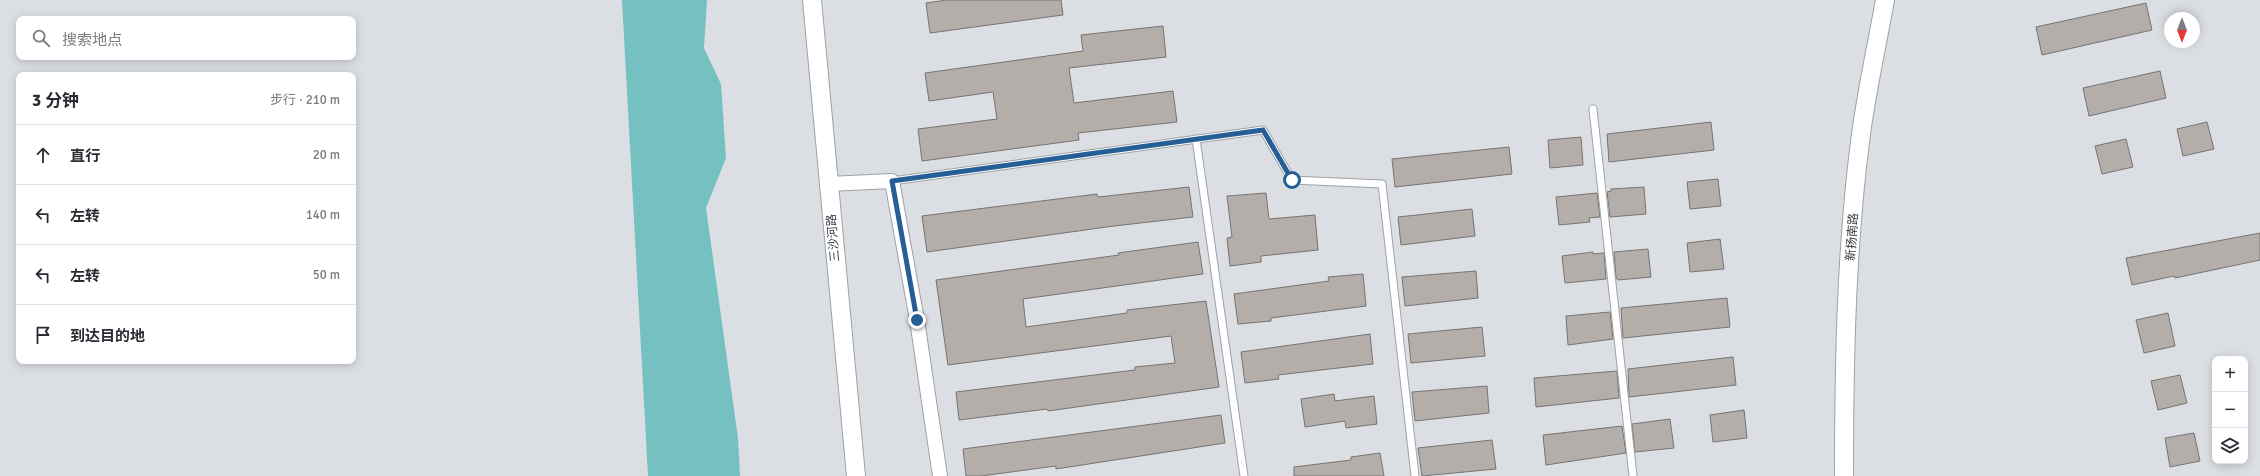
<!DOCTYPE html>
<html lang="zh">
<meta charset="utf-8">
<style>
:root{--surface:#fff;--page:#f7f7f7;--text:#2b2b33;--muted:#7c7c81;--line:#e1e1e2}
body{margin:0;font-family:Signika,"Noto Sans SC",sans-serif;background:var(--page);color:var(--text)}
.controls{position:absolute;right:12px;bottom:12px;display:grid;overflow:hidden;border-radius:8px;box-shadow:0 2px 10px #0003}
.controls button{width:36px;height:36px;display:grid;place-items:center;padding:0;border:0;border-bottom:1px solid var(--line);background:var(--surface);color:var(--text);font:20px sans-serif}
.compass{position:absolute;left:2164px;top:12px;width:36px;height:36px;border-radius:50%;background:var(--surface);box-shadow:0 2px 10px #0003;rotate:180deg}
.stop{position:absolute;width:12px;height:12px;margin:-9px;border:3px solid #265e96;border-radius:50%;background:#fff}
.stop.end{background:#265e96;border-color:#fff;box-shadow:0 1px 4px #0008}
.list{margin:0;padding:0;list-style:none}
h2{display:flex;justify-content:space-between;align-items:center;height:52px;margin:0;padding:0 16px;font-size:17px}
h2 small{font-size:13px;font-weight:400;color:var(--muted)}
.list li{display:grid;grid-template-columns:26px 1fr auto;gap:12px;align-items:center;box-sizing:border-box;height:60px;padding:0 16px;border-top:1px solid var(--line)}
.list b{display:block;font-size:15px;white-space:nowrap}
.list em{font-size:13px;font-style:normal;color:var(--muted)}
.icon{flex:none;width:22px;height:22px;fill:none;stroke:currentColor;stroke-width:2;stroke-linecap:round;stroke-linejoin:round}
.map{position:relative;flex:none;width:2260px;height:476px;overflow:hidden}
.search{position:absolute;background:var(--surface);box-shadow:0 2px 10px #0003;left:16px;top:16px;width:340px;height:44px;display:flex;align-items:center;gap:10px;box-sizing:border-box;padding:0 14px;border-radius:8px;color:var(--muted);font-size:15px}
.panel{position:absolute;background:var(--surface);box-shadow:0 2px 10px #0003;left:16px;top:72px;width:340px;height:292px;border-radius:8px}
.map>svg:first-child{display:block}
</style>
<div class="map">
<svg width="2260" height="476" viewBox="0 0 2260 476">
<rect width="100%" height="100%" fill="#dbdfe4"/>
<path fill="#75c0c0" d="M 622,0 L 707,0 L 704,48 L 721,84 L 726,158 L 706,208 L 738,438 L 740,476 L 648,476 Z"/>
<g fill="#b3aeaa" stroke="#777370">
<path d="M 947,0 L 1061,0 L 1063,15 L 930,33 L 926,3 Z"/>
<path d="M 2146,3 L 2152,30 L 2042,55 L 2036,27 Z"/>
<path d="M 1163,26 L 1166,57 L 1069,68 L 1074,103 L 1173,91 L 1177,122 L 1078,133 L 1079,140 L 922,161 L 918,129 L 997,119 L 993,92 L 929,101 L 925,73 L 1083,51 L 1081,35 Z"/>
<path d="M 2160,71 L 2166,98 L 2089,116 L 2083,88 Z"/>
<path d="M 1711,122 L 1714,150 L 1609,162 L 1607,134 Z"/>
<path d="M 2207,122 L 2214,149 L 2183,156 L 2177,129 Z"/>
<path d="M 1581,137 L 1583,165 L 1550,168 L 1548,140 Z"/>
<path d="M 2126,139 L 2133,167 L 2102,174 L 2095,146 Z"/>
<path d="M 1509,147 L 1512,174 L 1395,187 L 1392,159 Z"/>
<path d="M 1718,179 L 1721,206 L 1690,209 L 1687,182 Z"/>
<path d="M 1189,187 L 1193,217 L 1114,226 L 927,252 L 922,216 L 1097,194 L 1098,197 Z"/>
<path d="M 1644,187 L 1646,214 L 1610,217 L 1607,192 L 1611,191 L 1611,189 Z"/>
<path d="M 1266,193 L 1269,219 L 1315,215 L 1318,250 L 1261,256 L 1261,262 L 1230,266 L 1227,238 L 1232,237 L 1227,196 Z"/>
<path d="M 1597,193 L 1600,217 L 1589,218 L 1590,222 L 1559,225 L 1556,197 Z"/>
<path d="M 1472,209 L 1475,236 L 1401,245 L 1398,217 Z"/>
<path d="M 2260,233 L 2260,260 L 2175,278 L 2174,276 L 2132,285 L 2126,258 Z"/>
<path d="M 1720,239 L 1724,269 L 1690,272 L 1687,243 Z"/>
<path d="M 1198,242 L 1203,274 L 1023,299 L 1026,327 L 1127,313 L 1127,310 L 1206,301 L 1219,387 L 1048,411 L 1047,409 L 959,420 L 956,392 L 1135,370 L 1135,367 L 1175,363 L 1171,336 L 948,365 L 936,280 L 1119,255 L 1118,253 Z"/>
<path d="M 1648,249 L 1651,277 L 1618,280 L 1616,278 L 1614,252 Z"/>
<path d="M 1593,252 L 1593,254 L 1604,253 L 1606,279 L 1565,283 L 1562,256 Z"/>
<path d="M 1476,271 L 1478,298 L 1405,306 L 1402,277 Z"/>
<path d="M 1363,274 L 1366,306 L 1271,318 L 1271,321 L 1238,324 L 1234,294 L 1329,281 L 1328,277 Z"/>
<path d="M 1727,298 L 1730,327 L 1623,338 L 1621,308 Z"/>
<path d="M 1610,312 L 1613,339 L 1568,345 L 1566,316 Z"/>
<path d="M 2168,313 L 2175,346 L 2144,353 L 2136,320 Z"/>
<path d="M 1482,327 L 1485,356 L 1411,363 L 1408,334 Z"/>
<path d="M 1370,334 L 1373,364 L 1278,375 L 1279,379 L 1245,383 L 1241,352 Z"/>
<path d="M 1733,357 L 1736,385 L 1629,397 L 1628,369 Z"/>
<path d="M 1617,371 L 1619,398 L 1536,407 L 1534,378 Z"/>
<path d="M 2180,375 L 2187,403 L 2158,410 L 2151,381 Z"/>
<path d="M 1487,386 L 1489,413 L 1415,421 L 1412,392 Z"/>
<path d="M 1334,394 L 1335,401 L 1374,396 L 1377,424 L 1346,428 L 1345,421 L 1305,427 L 1301,399 Z"/>
<path d="M 1744,410 L 1747,438 L 1713,442 L 1710,415 Z"/>
<path d="M 1221,415 L 1225,443 L 1056,469 L 1056,466 L 981,476 L 966,476 L 963,449 Z"/>
<path d="M 1670,419 L 1674,448 L 1635,452 L 1632,424 Z"/>
<path d="M 1622,426 L 1626,453 L 1546,465 L 1543,435 Z"/>
<path d="M 2194,433 L 2200,461 L 2170,467 L 2165,438 Z"/>
<path d="M 1492,440 L 1496,469 L 1422,476 L 1418,448 Z"/>
<path d="M 1380,453 L 1384,476 L 1294,476 L 1294,467 L 1351,460 L 1351,457 Z"/>
</g>
<g fill="none" stroke-linecap="round" stroke-linejoin="round">
<defs>
<g id="service">
<path d="M 1593,109 L 1633,476"/>
<path d="M 1196,139 L 1244,476"/>
<path d="M 892,181 L 1263,130 L 1292,180 L 1382,184 L 1415,476"/>
</g>
<path id="minor" d="M 828,184 L 892,181 L 917,320 L 940,476"/>
<g id="tertiary">
<path d="M 812,0 L 856,476"/>
<path d="M 1844,476 C 1844,363 1846,247 1861,134 C 1867,89 1877,45 1885,0"/>
</g>
</defs>
<use href="#service" stroke="#9ea2a6" stroke-width="9"/>
<use href="#minor" stroke="#9ea2a6" stroke-width="16"/>
<use href="#tertiary" stroke="#9ea2a6" stroke-width="20"/>
<use href="#service" stroke="#fff" stroke-width="7"/>
<use href="#minor" stroke="#fff" stroke-width="14"/>
<use href="#tertiary" stroke="#fff" stroke-width="18"/>
</g>
<g fill="none" stroke-linecap="round" stroke-linejoin="round">
<path stroke="#265e96" stroke-width="5" d="M 917,320 L 892,181 L 1263,130 L 1292,180"/>
</g>
<g text-anchor="middle" stroke-width="3" stroke-linejoin="round" paint-order="stroke">
<g font-size="12" fill="#37393b" stroke="#fff">
<text transform="translate(1852 237) rotate(-86)" y="4">新扬南路</text>
<text transform="translate(833 238) rotate(-95)" y="4">三沙河路</text>
</g>
</g>
</svg>
<div class="controls">
<button>+</button>
<button>−</button>
<button><svg class="icon" aria-label="layers" viewBox="0 0 24 24"><path d="M12 4l9 5-9 5-9-5zM3 14l9 5 9-5"/></svg></button>
</div>
<svg class="compass" viewBox="-18 -18 36 36"><path d="M0-13l5 13h-10z" fill="#e53935"/><path d="M0 13l5-13h-10z" fill="#7c7c81"/></svg>
<div class="stop" style="left:1292px;top:180px"></div>
<div class="stop end" style="left:917px;top:320px"></div>
<div class="search"><svg class="icon" aria-label="search" viewBox="0 0 24 24"><circle cx="10" cy="10" r="6"/><path d="M15 15l6 6"/></svg>搜索地点</div>
<section class="panel">
<h2>3 分钟<small>步行 · 210 m</small></h2>
<ul class="list">
<li><svg class="icon" aria-label="ahead" viewBox="0 0 24 24"><path d="M12 20V5M6 11l6-6 6 6"/></svg><div><b>直行</b></div><em>20 m</em></li>
<li><svg class="icon" aria-label="left" viewBox="0 0 24 24"><path d="M17 20v-9H6M10 6l-5 5 5 5"/></svg><div><b>左转</b></div><em>140 m</em></li>
<li><svg class="icon" aria-label="left" viewBox="0 0 24 24"><path d="M17 20v-9H6M10 6l-5 5 5 5"/></svg><div><b>左转</b></div><em>50 m</em></li>
<li><svg class="icon" aria-label="arrive" viewBox="0 0 24 24"><path d="M6 21V4h12l-3 4 3 4H6"/></svg><div><b>到达目的地</b></div></li>
</ul>
</section>
</div>
